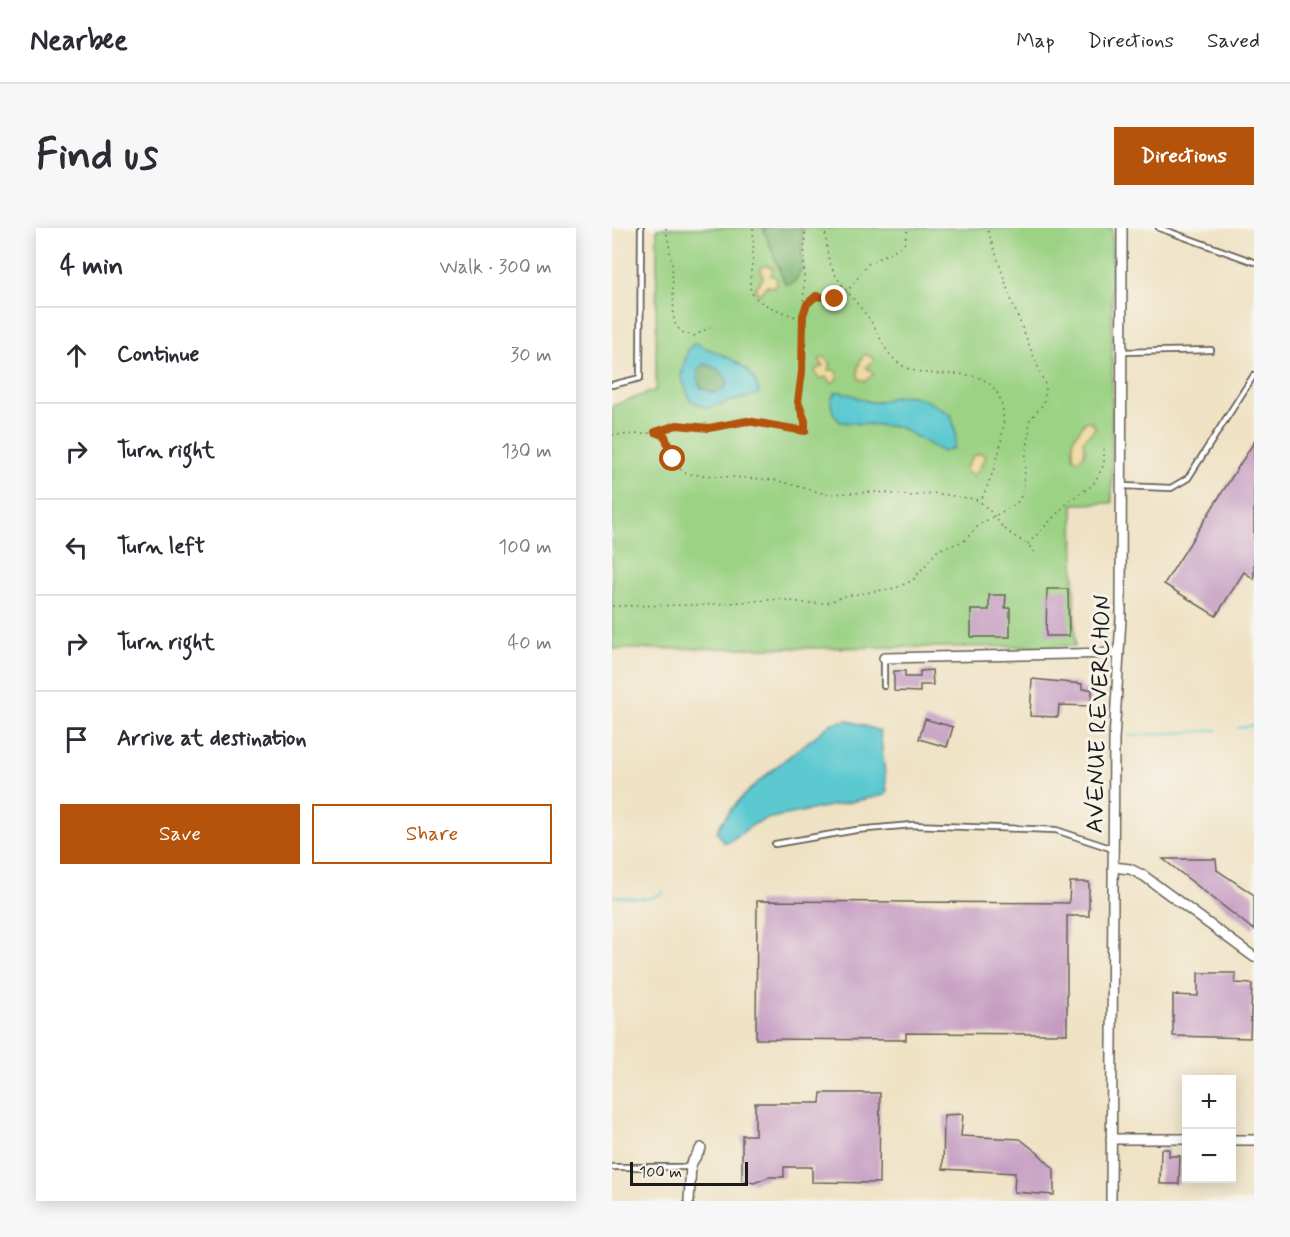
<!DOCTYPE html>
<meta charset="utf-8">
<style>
:root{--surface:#fff;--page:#f7f7f7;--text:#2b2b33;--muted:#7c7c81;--line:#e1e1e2;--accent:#b45309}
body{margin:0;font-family:Mynerve,sans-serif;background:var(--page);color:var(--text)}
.controls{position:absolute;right:18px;bottom:18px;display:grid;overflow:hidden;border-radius:0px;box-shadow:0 3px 15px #0003}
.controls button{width:54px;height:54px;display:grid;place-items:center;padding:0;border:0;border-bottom:2px solid var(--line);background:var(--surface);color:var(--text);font:30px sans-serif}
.scale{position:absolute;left:18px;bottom:15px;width:118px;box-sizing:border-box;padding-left:6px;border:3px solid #1c1c1c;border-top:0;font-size:16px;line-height:21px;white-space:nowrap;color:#1c1c1c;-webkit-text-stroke:4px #f7f3e8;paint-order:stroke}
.stop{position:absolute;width:18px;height:18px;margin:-14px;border:4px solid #b45309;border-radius:50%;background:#fff}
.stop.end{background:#b45309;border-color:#fff;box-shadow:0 2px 6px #0008}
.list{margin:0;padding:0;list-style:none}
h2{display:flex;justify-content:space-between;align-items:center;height:78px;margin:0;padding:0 24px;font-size:26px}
h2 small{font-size:20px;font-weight:400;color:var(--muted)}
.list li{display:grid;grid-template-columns:39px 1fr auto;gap:18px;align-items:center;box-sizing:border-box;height:96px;padding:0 24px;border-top:2px solid var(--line)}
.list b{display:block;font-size:22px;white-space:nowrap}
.list em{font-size:20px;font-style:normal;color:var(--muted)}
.actions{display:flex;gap:12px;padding:18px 24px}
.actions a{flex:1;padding:14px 0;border:2px solid var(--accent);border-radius:0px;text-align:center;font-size:21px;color:var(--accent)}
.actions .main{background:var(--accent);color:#fff}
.icon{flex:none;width:33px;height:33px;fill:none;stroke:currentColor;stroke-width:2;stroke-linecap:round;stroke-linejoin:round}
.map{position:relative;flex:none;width:642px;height:973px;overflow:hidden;border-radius:0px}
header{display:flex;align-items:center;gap:36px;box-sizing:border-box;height:84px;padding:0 30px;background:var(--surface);border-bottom:2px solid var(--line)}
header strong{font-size:28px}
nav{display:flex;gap:33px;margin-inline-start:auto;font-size:21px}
.intro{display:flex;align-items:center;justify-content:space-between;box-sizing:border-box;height:144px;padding:0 36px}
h1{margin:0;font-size:42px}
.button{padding:15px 27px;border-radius:0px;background:var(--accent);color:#fff;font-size:21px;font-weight:700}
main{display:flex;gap:36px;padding:0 36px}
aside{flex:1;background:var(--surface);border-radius:0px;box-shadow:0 3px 15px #0003}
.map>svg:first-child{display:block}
</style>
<header>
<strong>Nearbee</strong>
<nav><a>Map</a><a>Directions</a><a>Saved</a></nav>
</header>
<div class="intro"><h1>Find us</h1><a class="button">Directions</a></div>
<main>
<aside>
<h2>4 min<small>Walk · 300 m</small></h2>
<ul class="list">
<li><svg class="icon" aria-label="ahead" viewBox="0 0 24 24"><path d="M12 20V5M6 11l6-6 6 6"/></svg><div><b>Continue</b></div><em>30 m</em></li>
<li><svg class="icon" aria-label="right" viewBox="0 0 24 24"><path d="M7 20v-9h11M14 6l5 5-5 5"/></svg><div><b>Turn right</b></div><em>130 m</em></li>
<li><svg class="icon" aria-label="left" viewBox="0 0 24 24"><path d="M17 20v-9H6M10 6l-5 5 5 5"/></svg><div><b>Turn left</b></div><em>100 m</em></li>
<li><svg class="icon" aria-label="right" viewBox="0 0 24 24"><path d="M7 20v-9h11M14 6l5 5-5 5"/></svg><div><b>Turn right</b></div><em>40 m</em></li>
<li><svg class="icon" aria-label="arrive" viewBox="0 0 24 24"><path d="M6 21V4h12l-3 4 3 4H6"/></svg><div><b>Arrive at destination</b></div></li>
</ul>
<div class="actions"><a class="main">Save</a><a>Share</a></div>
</aside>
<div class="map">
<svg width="642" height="973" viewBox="0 0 642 973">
<rect width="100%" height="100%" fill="#f7f3e8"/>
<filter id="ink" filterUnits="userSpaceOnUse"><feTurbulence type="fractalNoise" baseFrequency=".0167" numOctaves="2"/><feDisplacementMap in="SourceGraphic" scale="12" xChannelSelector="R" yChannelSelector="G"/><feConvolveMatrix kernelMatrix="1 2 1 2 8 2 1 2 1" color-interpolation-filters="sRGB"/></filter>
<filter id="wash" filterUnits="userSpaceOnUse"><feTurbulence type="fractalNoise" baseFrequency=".008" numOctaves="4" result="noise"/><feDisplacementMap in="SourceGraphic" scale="24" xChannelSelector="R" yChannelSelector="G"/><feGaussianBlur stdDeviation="1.35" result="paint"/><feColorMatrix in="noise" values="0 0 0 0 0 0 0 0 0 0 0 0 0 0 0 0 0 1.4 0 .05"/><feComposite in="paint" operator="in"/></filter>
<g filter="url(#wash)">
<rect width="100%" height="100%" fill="#efe2c4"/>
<path fill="#9bd284" stroke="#5c7750" stroke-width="1.5" d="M 45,0 L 500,0 L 500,275 L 461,276 L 463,418 L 0,421 L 0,178 L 44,162 Z"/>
<g fill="#7cb472" stroke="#4c6847" stroke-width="1.5">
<path d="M 151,0 L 190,0 L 190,40 L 182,55 L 173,56 Z"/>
<path d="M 91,136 C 103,138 109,143 116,153 L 112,161 L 101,165 L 89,160 C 85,150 82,144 91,136 Z"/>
</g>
<g fill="#eeda9e" stroke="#857b5d" stroke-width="1.5">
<path d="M 154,37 L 161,40 L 159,47 L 165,50 L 165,54 L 162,59 L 154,58 L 148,66 L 144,64 L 144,59 L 151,50 L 149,40 Z"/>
<path d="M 254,126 L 261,130 L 261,133 L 254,139 L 262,146 L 253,153 L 247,151 C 244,143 247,131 254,126 Z"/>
<path d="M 213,129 L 219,136 L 216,142 L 222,142 L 225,145 L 225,151 L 220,155 L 214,149 L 208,151 L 203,145 L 204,141 L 211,138 L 207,131 Z"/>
<path d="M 478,193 L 484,199 L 471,213 L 473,222 L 471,229 L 464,232 L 461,228 L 461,211 L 473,194 Z"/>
<path d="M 368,225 L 374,229 L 363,247 L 355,245 L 354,240 L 361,228 Z"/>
</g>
<g fill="#5cc9d1" stroke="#3c7276" stroke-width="1.5" fill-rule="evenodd">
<path d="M 83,115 C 106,126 143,134 147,166 L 94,180 L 78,172 L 69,148 L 76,121 ZM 91,136 C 103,138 109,143 116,153 L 112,161 L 101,165 L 89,160 C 85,150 82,144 91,136 Z"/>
<path d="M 224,164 C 237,163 247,172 260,174 C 269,175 273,171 282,169 C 306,163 319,176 339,186 L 344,206 L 342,220 L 331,224 L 287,199 L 229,194 C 221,188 219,181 219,171 Z"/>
<path d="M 235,492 L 268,503 L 275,564 L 273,567 L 154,591 L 142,596 L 117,614 L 111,614 L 105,603 C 123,565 187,522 220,495 Z"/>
</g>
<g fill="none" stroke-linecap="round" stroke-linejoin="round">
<g stroke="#5cc9d1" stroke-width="2">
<path d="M 626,500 L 642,497"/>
<path d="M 517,508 L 605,502"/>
<path d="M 0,668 C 16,669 39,675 51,664"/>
</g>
</g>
<g id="blocks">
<g fill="#c59bc2">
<path d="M 642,214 L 642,351 L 632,344 L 604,388 L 552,356 Z"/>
<path d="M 435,361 L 456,361 L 457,408 L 434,408 Z"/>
<path d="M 377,367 L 394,367 L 393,380 L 398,380 L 398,409 L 359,409 L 359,382 L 377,382 Z"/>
<path d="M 320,442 L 321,457 L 308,457 L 308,464 L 282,463 L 282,443 L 293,443 L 293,449 L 308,449 L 308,443 Z"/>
<path d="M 420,451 L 470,456 L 470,461 L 480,461 L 479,478 L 447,477 L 446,489 L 418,488 Z"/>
<path d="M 313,491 L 341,499 L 335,519 L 307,511 Z"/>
<path d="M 551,631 L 604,631 L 605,642 L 642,667 L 642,702 Z"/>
<path d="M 458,654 L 477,654 L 477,688 L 455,688 L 455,806 L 294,805 L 294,812 L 144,811 L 145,673 L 457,675 Z"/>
<path d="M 586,745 L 624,745 L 623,755 L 640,756 L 638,810 L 561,808 L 561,767 L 586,768 Z"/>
<path d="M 209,865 L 268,865 L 267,955 L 200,954 L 200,939 L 172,939 L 172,949 L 157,949 L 142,955 L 130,952 L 130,907 L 143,907 L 143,875 L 208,875 Z"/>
<path d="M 351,886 L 349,908 L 408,911 L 426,925 L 442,941 L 442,967 L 402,964 L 403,945 L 331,941 L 332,887 Z"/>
<path d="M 549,921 L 557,921 L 557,928 L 568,928 L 567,956 L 548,956 Z"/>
</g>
</g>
</g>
<g filter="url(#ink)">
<use href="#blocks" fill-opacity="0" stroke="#666157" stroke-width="1.5"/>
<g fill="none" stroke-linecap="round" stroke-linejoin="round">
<defs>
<g id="lane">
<path d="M 547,0 L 642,34"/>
<path d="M 510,124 L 599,122"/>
<path d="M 0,157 L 28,150 L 29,0"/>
<path d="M 510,258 L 559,260 L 576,250 L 642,147"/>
<path d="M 272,458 L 272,430"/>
<path d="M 163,616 L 244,602 L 300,597 L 444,602 L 501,621"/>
<path d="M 0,939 L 78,939"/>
</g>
<g id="street">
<path d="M 272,430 L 505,425"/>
<path d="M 501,639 L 518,641 L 532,648 L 642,729"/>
<path d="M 499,911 L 574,911"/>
<path d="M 620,912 L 642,912"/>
<path d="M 77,973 L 79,936 L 89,920"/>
<path d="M 499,973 L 502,512 L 509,390 L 510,0"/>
</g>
</defs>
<use href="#lane" stroke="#666157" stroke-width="8"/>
<use href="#street" stroke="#666157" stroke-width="12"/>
<g stroke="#666157" stroke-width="1.5" stroke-dasharray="1.5 4.5" stroke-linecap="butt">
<path d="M 54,0 L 60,35 L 62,94 L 69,104 L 82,108 L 98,99"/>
<path d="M 141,0 C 145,66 114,65 190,91"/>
<path d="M 212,0 C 215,10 214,22 217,32 C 224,55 244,72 258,92 C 269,108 273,129 293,139 C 312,149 336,144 356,147 C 416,156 385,239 369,272"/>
<path d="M 191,86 L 204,68 L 227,70 L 235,64 L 256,36 L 292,17 L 296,0"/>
<path d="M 193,203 L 193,193 L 186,174 L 190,144 L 193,0"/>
<path d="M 43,204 L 53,208 L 64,238 L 75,246 L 163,252 L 214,266 L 265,264 L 300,268 L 321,265 L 362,271 C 377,277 383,292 394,302 C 404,311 419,315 424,328"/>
<path d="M 0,207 L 33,206 L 65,197 L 97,200 L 135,193 L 198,204"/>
<path d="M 416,316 L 458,272 L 481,257 L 492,236 L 492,221"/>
<path d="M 0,378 L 92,377 L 167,371 L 193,375 L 214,375 L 234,368 L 284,360 L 301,352 L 326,322 L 352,313 L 368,296 L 404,276 C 416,262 411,242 414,226 C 416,213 418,206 417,193 L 432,175 L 434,159 L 400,74 L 375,0"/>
</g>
<use href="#lane" stroke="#fff" stroke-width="4.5"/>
<use href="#street" stroke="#fff" stroke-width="9"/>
</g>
</g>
<g fill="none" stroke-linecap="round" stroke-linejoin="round" filter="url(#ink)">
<path stroke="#b45309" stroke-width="8" d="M 61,231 L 53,208 L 43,204 L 65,197 L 97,200 L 135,193 L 193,203 L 193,193 L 186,174 L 190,144 L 191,87 L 195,76 L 204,68 L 223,71"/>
</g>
<g text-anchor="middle" stroke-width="6" stroke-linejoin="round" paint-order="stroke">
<g font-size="24" fill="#1c1c1c" stroke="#f7f3e8">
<text transform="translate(486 486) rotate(-88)" y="8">AVENUE REVERCHON</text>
</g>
</g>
</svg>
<div class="controls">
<button>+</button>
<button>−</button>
</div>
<div class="scale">100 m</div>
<div class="stop" style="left:61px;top:231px"></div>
<div class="stop end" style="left:223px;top:71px"></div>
</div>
</main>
